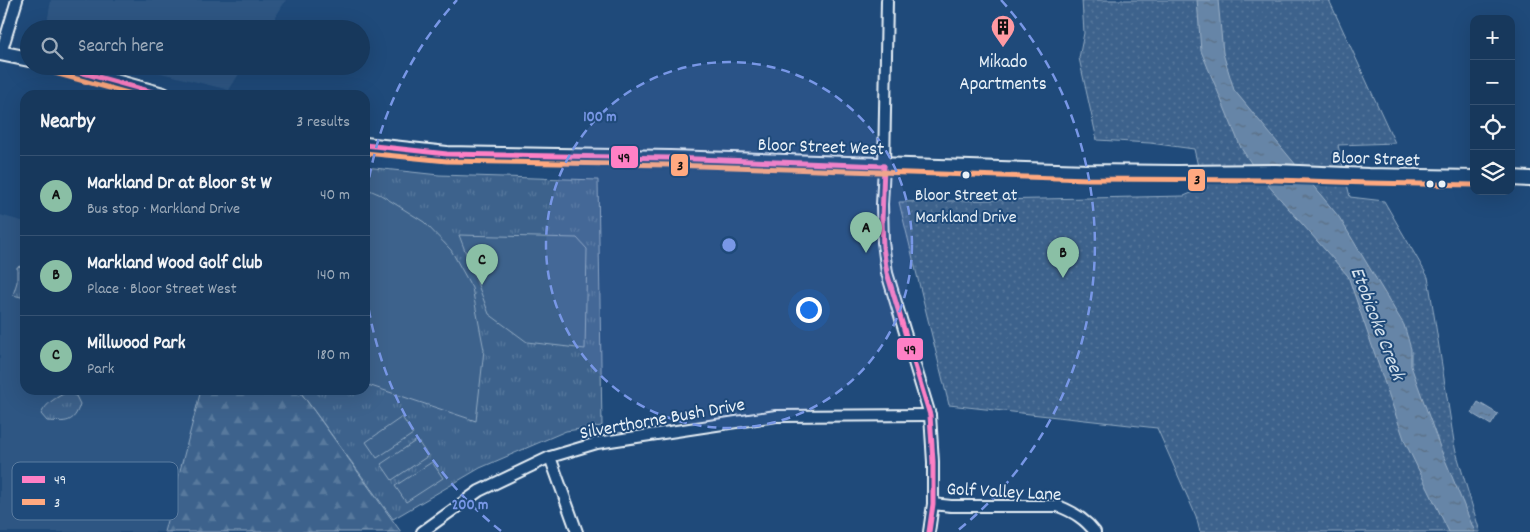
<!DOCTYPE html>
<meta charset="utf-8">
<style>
:root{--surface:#17385c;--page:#244365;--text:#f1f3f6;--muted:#9eacbb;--line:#365272;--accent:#8abfa5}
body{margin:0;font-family:Dekko,sans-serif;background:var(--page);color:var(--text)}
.controls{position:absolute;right:15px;top:15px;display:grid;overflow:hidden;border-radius:10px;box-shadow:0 5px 20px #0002}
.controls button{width:45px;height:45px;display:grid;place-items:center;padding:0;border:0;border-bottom:1px solid var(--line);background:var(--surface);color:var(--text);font:25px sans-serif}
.you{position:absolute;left:808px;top:309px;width:18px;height:18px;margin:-12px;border:4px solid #fff;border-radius:50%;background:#1a73e8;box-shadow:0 0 0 8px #1a73e833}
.badge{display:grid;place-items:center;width:32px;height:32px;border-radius:50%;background:var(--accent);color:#111;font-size:16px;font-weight:700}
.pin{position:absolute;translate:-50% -41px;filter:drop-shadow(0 1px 2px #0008)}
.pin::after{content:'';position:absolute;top:26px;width:18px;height:15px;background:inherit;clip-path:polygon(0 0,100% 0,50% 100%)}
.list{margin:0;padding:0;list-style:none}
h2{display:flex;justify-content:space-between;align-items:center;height:65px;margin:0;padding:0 20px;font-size:21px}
h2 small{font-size:16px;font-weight:400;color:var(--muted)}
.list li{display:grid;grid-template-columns:32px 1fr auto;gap:15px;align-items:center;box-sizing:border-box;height:80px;padding:0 20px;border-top:1px solid var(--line)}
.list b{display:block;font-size:19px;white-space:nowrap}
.list p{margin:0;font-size:16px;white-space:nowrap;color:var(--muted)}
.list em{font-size:16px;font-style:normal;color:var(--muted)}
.icon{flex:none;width:28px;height:28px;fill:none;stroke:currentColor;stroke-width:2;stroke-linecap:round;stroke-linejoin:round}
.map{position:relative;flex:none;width:1530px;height:532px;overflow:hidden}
.search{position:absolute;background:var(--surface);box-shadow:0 5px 20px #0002;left:20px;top:20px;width:350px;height:55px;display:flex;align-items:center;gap:12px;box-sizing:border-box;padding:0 18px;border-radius:28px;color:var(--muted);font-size:19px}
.panel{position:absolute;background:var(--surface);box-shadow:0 5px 20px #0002;left:20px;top:90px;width:350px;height:305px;border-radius:15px}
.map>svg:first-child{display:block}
</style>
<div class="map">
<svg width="1530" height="532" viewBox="0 0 1530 532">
<defs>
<pattern id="grass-dots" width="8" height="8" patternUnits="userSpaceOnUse" patternTransform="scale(1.25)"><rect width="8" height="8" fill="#3c628c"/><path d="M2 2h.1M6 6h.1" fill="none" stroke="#58799d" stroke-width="1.8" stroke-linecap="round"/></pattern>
<pattern id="forest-firs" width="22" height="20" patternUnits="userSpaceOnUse" patternTransform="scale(1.25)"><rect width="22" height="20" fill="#3c628c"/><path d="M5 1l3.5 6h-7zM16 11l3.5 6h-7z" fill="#58799d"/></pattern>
<pattern id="park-tufts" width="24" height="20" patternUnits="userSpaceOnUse" patternTransform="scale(1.25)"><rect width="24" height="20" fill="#3c628c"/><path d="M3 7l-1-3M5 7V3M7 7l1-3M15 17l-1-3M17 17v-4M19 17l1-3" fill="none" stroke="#58799d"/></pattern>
<pattern id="water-ripples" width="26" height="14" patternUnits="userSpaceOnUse" patternTransform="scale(1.25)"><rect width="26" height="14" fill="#6685a7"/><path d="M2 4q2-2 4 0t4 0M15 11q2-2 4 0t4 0" fill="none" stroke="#596d82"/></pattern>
</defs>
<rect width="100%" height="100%" fill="#1f4a7a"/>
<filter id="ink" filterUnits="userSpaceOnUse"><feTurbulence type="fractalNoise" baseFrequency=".02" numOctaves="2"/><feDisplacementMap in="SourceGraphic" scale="10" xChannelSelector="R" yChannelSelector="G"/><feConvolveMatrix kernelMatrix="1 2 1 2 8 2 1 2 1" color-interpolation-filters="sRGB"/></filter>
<g filter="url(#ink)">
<g fill="#2e5683">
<path d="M 51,0 L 286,0 L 268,29 L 46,29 Z"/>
<path d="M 133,66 L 244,66 L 229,90 Z"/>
<path d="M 0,215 L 25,222 L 25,390 L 201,390 L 164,532 L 0,532 Z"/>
</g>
<path fill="url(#grass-dots)" stroke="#92aac2" d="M 1082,0 L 1329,0 L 1395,143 L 1338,145 L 1350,197 L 1384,201 L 1428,277 L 1455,448 L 1480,532 L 1200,532 L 1196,516 L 1157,428 L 949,405 L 899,202 L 1184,196 L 1203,188 L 1194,149 L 1150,143 L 1097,140 L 1079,58 L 1084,33 Z"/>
<path fill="url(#forest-firs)" stroke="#92aac2" d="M 201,390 L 299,390 L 401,532 L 164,532 Z"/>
<g fill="url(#park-tufts)" stroke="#92aac2">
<path d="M 365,167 L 439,175 L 598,180 L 602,426 L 566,431 L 480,468 L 393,519 L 299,390 L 365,390 Z"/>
<path d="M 25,265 L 25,298 L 13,295 L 17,282 L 17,267 Z"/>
<path d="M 67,392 L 76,396 L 80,404 C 74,424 66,422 47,421 L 41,414 C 47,402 56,398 67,392 Z"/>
</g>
<g fill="#3c628c" stroke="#92aac2">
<path d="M 365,188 L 381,195 L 424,222 L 451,250 L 472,288 L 484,350 L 476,421 L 365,384 Z"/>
<path d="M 459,235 L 577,238 L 587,249 L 585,349 L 527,342 L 489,314 Z"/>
<path d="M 402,417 L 413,434 L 377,458 L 366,442 Z"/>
<path d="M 417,440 L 428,456 L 392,480 L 381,464 Z"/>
<path d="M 432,462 L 443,478 L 406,502 L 395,486 Z"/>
</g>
<g fill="url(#water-ripples)" stroke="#9ab0c7">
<path d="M 1197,0 L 1218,0 L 1223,53 L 1234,90 L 1339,217 L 1404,325 L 1411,349 L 1411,366 L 1441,450 L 1475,532 L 1449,532 L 1405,442 L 1348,276 L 1259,175 L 1241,148 L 1201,51 Z"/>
<path d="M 1478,402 L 1498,414 L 1491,425 L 1471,413 Z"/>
</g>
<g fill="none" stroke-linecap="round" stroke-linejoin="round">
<defs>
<g id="street">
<path d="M 887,0 L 884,166 L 882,204 L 883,242 L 887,273 L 930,415 L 933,462 L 933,504 L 929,532"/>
<path d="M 1,53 L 17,0"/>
<path d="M 550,457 L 577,532"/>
<path d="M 933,504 L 951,506 L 1058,506 C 1074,512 1085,519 1095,532"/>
<path d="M 422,532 L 479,491 L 550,457 L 597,443 L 776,416 L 930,415"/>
</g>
<g id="secondary">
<path d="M 0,53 L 29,59"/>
<path d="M 57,66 L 163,95"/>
<path d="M 365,145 L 447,154 L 670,158 L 1088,172 L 1177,173 L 1276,172 L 1368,176 L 1474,178"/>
<path d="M 1511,178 L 1530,179"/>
</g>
</defs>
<use href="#street" stroke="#e8f1f8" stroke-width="14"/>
<use href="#secondary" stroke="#e8f1f8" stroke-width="18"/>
<use href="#street" stroke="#1f4a7a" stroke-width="10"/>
<use href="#secondary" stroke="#1f4a7a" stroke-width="14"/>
<defs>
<g id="bus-1">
<path d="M 58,66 L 163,95"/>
<path d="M 365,145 L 447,154 L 670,158 L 884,166"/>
<path d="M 884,166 L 882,220 L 883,247 L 887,273 L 930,415 L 933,462 L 933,504 L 929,532"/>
</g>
<g id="bus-2">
<path d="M 55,73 L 135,95"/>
<path d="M 365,153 L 447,161 L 670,165 L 1088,179 L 1276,180 L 1368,183 L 1474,185"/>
</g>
</defs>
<use href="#bus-1" stroke="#1f4a7a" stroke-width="9"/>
<use href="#bus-2" stroke="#1f4a7a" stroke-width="9"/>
<use href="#bus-1" stroke="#ff80c5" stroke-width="5"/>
<use href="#bus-2" stroke="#ffa980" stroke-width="5"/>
</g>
</g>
<circle cx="729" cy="245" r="183" fill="#7897e6" fill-opacity=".12"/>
<g fill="none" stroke="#7897e6" stroke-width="2.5" stroke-dasharray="9 6">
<circle cx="729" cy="245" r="183"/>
<path d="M501 531A366 366 0 0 1 365 283M365 207A366 366 0 0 1 457 0M1001 0A366 366 0 0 1 957 531"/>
</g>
<defs>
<symbol id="building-pin" viewBox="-11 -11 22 30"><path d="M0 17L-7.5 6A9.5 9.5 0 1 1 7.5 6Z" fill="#ff9aa2" stroke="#1f4a7a"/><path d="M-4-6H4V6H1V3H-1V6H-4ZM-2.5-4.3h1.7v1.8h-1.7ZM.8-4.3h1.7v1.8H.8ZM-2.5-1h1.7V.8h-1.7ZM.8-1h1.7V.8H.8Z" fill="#111"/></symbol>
</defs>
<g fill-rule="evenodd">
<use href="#building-pin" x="989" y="13" width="28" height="38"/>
</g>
<g fill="#e8f1f8" stroke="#1f4a7a" stroke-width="2">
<circle cx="966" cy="175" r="4.5"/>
<circle cx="1430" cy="184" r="4.5"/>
<circle cx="1442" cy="184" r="4.5"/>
</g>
<g text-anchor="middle" stroke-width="4" stroke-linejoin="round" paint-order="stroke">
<g font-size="18" fill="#e8f1f8" stroke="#1f4a7a">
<text x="966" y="200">Bloor Street at<tspan x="966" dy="22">Markland Drive</tspan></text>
</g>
<g font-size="19" fill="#e8f1f8" stroke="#1f4a7a">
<text x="1003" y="67">Mikado<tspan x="1003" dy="22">Apartments</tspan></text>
</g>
<g font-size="19" fill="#e8f1f8" stroke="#1f4a7a">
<text transform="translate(821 145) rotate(2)" y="7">Bloor Street West</text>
<text transform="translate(1376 157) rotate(2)" y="7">Bloor Street</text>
<text transform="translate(662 417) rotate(-10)" y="7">Silverthorne Bush Drive</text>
<text transform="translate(1004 490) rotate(3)" y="7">Golf Valley Lane</text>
</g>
<g font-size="20" font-style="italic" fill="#d4e1ec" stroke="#1f4a7a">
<text transform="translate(1379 323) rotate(69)" y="7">Etobicoke Creek</text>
</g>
</g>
<rect x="12" y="462" width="166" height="58" rx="8" fill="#1f4a7a" stroke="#5b7ca0" stroke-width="1"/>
<rect x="22" y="476" width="23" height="7" fill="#ff80c5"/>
<rect x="22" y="499" width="23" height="6" fill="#ffa980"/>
<g font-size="14" fill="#e8f1f8">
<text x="54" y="484">49</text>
<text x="54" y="507">3</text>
</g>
<circle cx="729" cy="245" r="8" fill="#7897e6" stroke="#1f4a7a" stroke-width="2.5"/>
<g font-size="15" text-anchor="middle" font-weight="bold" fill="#7897e6" stroke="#1f4a7a" stroke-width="4" stroke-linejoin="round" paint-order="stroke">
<text x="600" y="121">100 m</text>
<text x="470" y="509">200 m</text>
</g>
<g stroke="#1f4a7a" stroke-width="2">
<rect x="610" y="145" width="29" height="24" rx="5" fill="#ff80c5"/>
<rect x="670" y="153" width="19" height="24" rx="5" fill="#ffa980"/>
<rect x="1187" y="168" width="19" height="24" rx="5" fill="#ffa980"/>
<rect x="896" y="337" width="28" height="24" rx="5" fill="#ff80c5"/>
</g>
<g font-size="14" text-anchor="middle" font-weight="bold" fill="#111">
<text x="624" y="162">49</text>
<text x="680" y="170">3</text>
<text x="1197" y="184">3</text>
<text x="910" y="354">49</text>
</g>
</svg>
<div class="controls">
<button>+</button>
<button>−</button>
<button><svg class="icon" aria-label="locate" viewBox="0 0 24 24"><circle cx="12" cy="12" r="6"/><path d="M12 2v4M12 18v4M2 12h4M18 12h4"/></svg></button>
<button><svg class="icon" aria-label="layers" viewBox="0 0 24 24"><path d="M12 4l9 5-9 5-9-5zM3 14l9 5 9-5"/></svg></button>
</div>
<div class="you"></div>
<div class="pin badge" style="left:866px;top:253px">A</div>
<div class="pin badge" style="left:1063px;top:278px">B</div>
<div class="pin badge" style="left:482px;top:285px">C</div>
<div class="search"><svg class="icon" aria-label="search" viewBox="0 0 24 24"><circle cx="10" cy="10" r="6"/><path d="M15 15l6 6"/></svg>Search here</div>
<section class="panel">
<h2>Nearby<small>3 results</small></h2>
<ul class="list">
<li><span class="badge">A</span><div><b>Markland Dr at Bloor St W</b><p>Bus stop · Markland Drive</p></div><em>40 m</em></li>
<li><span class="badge">B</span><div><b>Markland Wood Golf Club</b><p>Place · Bloor Street West</p></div><em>140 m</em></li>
<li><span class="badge">C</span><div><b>Millwood Park</b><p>Park</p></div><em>180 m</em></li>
</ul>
</section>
</div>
